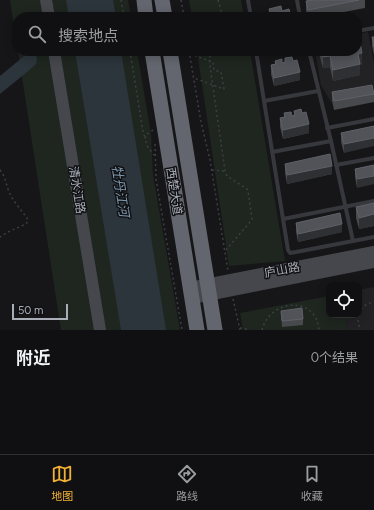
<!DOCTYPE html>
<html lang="zh">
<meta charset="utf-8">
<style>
:root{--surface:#101012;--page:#1e1e20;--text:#f1f3f6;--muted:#9c9d9f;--line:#303032;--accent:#f2b134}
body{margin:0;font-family:Figtree,"Noto Sans SC",sans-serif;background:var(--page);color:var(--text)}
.controls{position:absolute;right:12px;bottom:12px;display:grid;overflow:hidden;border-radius:8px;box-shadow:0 2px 10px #0003}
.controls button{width:36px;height:36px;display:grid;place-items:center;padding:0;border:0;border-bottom:1px solid var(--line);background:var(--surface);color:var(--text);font:20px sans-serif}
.scale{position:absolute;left:12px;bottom:10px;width:56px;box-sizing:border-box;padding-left:4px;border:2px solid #a8adb8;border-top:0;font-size:11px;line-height:14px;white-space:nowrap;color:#a8adb8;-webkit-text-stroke:3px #111113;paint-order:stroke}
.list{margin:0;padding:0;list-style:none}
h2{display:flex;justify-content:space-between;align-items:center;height:52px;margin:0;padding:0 16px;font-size:17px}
h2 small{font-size:13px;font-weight:400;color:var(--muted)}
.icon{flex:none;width:22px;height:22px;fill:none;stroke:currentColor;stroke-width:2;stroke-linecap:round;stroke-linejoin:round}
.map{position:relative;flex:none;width:374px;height:330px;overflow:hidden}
.search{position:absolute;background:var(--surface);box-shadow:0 2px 10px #0003;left:12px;right:12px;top:12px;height:44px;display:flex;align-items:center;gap:10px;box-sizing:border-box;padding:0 14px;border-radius:16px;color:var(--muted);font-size:15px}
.sheet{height:124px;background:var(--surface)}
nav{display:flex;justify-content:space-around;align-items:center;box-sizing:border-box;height:56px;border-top:1px solid var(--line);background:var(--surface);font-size:11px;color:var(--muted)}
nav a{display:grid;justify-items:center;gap:2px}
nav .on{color:var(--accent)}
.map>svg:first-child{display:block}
</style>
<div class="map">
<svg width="374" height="330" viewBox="0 0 374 330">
<rect width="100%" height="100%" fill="#161618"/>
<g fill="#222225">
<path d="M 368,32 L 374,63 L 374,93 L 331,102 L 321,85 L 315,51 L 357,51 L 357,34 Z"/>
<path d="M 374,287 L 374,330 L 347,330 L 345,315 L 359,315 L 359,290 Z"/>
</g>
<g fill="#1e261f">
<path d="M 10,0 L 128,0 L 131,17 L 17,17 L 17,47 Z"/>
<path d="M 189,0 L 241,0 L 244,17 L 192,17 Z"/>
<path d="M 18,51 L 137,51 L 151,134 L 153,175 L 180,330 L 61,330 Z"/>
<path d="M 197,51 L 250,51 L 285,261 L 229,266 Z"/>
<path d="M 329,296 L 329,315 L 345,315 L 347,330 L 243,330 L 240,313 Z"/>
</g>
<g fill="#2c353c">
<path d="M 66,0 L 113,0 L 116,17 L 69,17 Z"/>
<path d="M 75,51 L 121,51 L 166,330 L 121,330 Z"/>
<path d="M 29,52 L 34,52 L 36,55 L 37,59 L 36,64 L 27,72 L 0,94 L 0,76 Z"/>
</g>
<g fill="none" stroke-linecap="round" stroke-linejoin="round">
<g stroke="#3d3f44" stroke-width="1.5" stroke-dasharray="2 3" stroke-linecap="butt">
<path d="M 121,0 L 124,17"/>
<path d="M 181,0 L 184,17"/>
<path d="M 218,0 L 223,17"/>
<path d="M 130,51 L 143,132 L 145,138"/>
<path d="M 189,51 L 201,122 L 210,160 L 228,271"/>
<path d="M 212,51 L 209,59 L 225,171 L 227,176 L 247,189 L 248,191 L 252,219 L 251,221 L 225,251"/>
<path d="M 190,54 L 213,62 L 214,70 L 221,72 L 224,89 L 194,78"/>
<path d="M 153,130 L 147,134 L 145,138 L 147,146 L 155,156"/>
<path d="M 155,144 L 156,179 L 182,330"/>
<path d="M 0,170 C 6,177 6,186 10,194 C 14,202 21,210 27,218 L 28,221 L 26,224 L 10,231 L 0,237"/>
<path d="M 212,170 L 225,171"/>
<path d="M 233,299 L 240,330"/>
<path d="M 359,314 C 362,306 366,304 374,302"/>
<path d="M 359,315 L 358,320 L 360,330"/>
<path d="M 240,328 L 246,329 L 249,330"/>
<path d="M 262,330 C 269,300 316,294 319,330"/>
</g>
<g stroke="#37383d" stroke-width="4">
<path d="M 248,0 L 251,17"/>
<path d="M 297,0 L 300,17"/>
<path d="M 357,31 L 374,28"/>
<path d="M 256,51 L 288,250 L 290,253 L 296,252 L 374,237"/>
<path d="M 309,51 L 331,141 L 353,241"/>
<path d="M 264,101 L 318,91"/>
<path d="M 327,128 L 374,119"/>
<path d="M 272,152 L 331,141"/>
<path d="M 336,165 L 374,158"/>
<path d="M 283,219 L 374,201"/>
</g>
<g stroke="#45474d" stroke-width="12">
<path d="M 46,0 L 49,17"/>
<path d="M 54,51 L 100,330"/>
<path d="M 190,288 L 374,252"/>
<path d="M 192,298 L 374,262"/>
</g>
<g stroke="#63666e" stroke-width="15">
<path d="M 144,0 L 146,17"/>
<path d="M 162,0 L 165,17"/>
<path d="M 152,51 L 197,330"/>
<path d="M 170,51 L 215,330"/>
</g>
</g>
<g fill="#47494d">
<path d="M 312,0 L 365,0 L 365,8 L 318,17 L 307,17 L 306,10 L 306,1 Z"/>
<path d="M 372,37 L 374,37 L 374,55 L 372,46 Z"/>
<path d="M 320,51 L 357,51 L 362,65 L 360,65 L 360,75 L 333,81 L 330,67 L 323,68 L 320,57 Z"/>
<path d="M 285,58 L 293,61 L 300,80 L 274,86 L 271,74 L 271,65 L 275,65 L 275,61 L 282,63 L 285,63 Z"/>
<path d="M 332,92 L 374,94 L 374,102 L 334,110 L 332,101 Z"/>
<path d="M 294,111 L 302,113 L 309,133 L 283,139 L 280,127 L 280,118 L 284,117 L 284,113 L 292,116 L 294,115 Z"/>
<path d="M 374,126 L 344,153 L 341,142 L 341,133 Z"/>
<path d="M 285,164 L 332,174 L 287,184 L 285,173 Z"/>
<path d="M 374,165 L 357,188 L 355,177 L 355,169 Z"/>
<path d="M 374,203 L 374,226 L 359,229 L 356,218 L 356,207 Z"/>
<path d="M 296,223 L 342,232 L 298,242 L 296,232 Z"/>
<path d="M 281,311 L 303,319 L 303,325 L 282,327 Z"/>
</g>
<g fill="#2f3033">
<path d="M 362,53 L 362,65 L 360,65 L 360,75 L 333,81 L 333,70 L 358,54 Z"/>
<path d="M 330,56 L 330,67 L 323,68 L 323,57 Z"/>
<path d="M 300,72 L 300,80 L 274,86 L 274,78 Z"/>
<path d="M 309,124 L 309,133 L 283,139 L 283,130 Z"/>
<path d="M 374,138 L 374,146 L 344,153 L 344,144 Z"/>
<path d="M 332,166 L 332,174 L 287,184 L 287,175 Z"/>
<path d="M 374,176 L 374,184 L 357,188 L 357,179 Z"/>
<path d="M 374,214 L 374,226 L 359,229 L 359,218 Z"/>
<path d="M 342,224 L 342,232 L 298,242 L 298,234 Z"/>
</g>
<g fill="#525359" stroke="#5f6168">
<path d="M 312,0 L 359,0 L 308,10 L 306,1 Z"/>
<path d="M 281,6 L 282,11 L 289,9 L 291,17 L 262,17 L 262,15 L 270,13 L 269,9 Z"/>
<path d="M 357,37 L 359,37 L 362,53 L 358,54 L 360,64 L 333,70 L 330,56 L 323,57 L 321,51 L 357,51 Z"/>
<path d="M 372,37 L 374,37 L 374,47 Z"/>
<path d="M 292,57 L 293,61 L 297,60 L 300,72 L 274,78 L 271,65 L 276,64 L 275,61 L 282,59 L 282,63 L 285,62 L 285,58 Z"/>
<path d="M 372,85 L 374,94 L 334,101 L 332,92 Z"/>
<path d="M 301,109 L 302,113 L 306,112 L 309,124 L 283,130 L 280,118 L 285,117 L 284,113 L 291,112 L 292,116 L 295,115 L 294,111 Z"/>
<path d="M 374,126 L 374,138 L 344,144 L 341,133 Z"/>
<path d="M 330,154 L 332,166 L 287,175 L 285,164 Z"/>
<path d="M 374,165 L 374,176 L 357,179 L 355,169 Z"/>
<path d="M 374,203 L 374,214 L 359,218 L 356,207 Z"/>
<path d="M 340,213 L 342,224 L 298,234 L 296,223 Z"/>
<path d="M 302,308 L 303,319 L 282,321 L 281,311 Z"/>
</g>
<g text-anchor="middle" stroke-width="3" stroke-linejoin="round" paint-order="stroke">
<g font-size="12" fill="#a8adb8" stroke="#111113">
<text transform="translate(77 190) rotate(81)" y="4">清水江路</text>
<text transform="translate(174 191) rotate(81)" y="4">西楚大道</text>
<text transform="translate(282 270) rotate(-11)" y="4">庐山路</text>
</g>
<g font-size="13" font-style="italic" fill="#7f9bb3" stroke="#111113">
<text transform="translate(121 191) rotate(81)" y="5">牡丹江河</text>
</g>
</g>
</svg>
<div class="controls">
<button><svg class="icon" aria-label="locate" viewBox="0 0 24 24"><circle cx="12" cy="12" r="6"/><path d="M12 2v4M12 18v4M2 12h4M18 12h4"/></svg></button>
</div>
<div class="scale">50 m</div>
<div class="search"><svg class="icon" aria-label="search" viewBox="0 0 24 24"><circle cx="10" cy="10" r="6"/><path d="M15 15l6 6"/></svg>搜索地点</div>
</div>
<section class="sheet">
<h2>附近<small>0个结果</small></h2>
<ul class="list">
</ul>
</section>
<nav>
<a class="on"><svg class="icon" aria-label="map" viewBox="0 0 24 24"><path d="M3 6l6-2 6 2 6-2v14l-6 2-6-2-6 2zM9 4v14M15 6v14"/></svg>地图</a>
<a><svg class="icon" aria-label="directions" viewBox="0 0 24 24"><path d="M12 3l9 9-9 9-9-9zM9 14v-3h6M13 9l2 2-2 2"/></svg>路线</a>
<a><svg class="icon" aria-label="saved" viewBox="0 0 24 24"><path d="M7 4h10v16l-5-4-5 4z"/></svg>收藏</a>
</nav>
